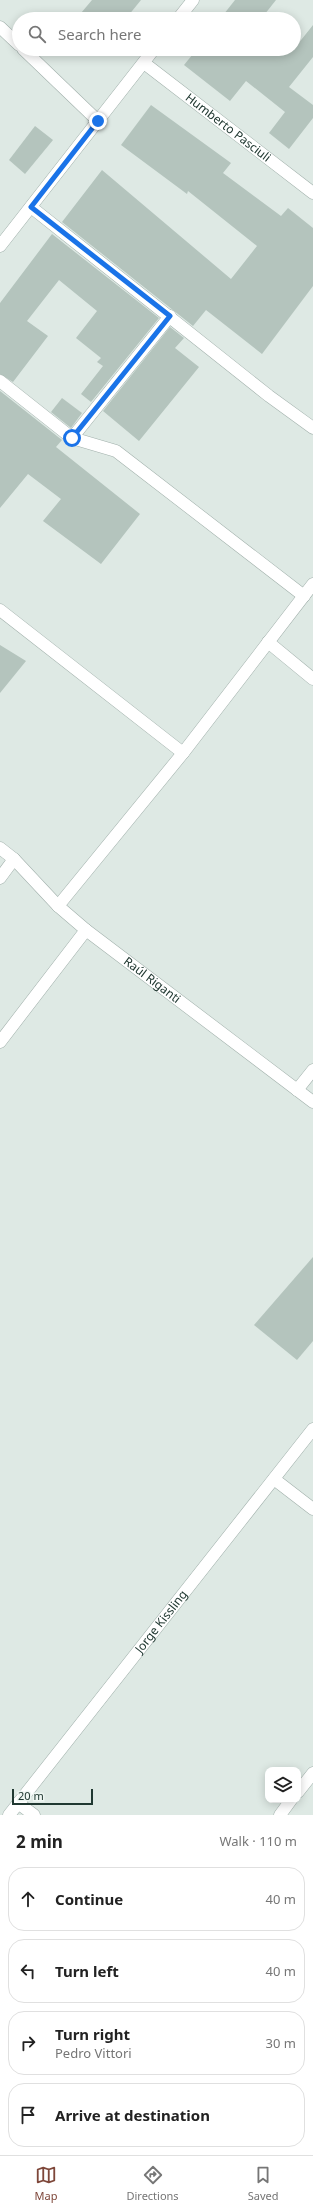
<!DOCTYPE html>
<meta charset="utf-8">
<style>
:root{--surface:#fff;--page:#f6f6f6;--text:#222;--muted:#767676;--line:#e0e0e0;--accent:#7e473a}
body{margin:0;font-family:"Noto Sans",sans-serif;background:var(--page);color:var(--text)}
.controls{position:absolute;right:12px;bottom:12px;display:grid;overflow:hidden;border-radius:8px;box-shadow:0 2px 10px #0003}
.controls button{width:36px;height:36px;display:grid;place-items:center;padding:0;border:0;border-bottom:1px solid var(--line);background:var(--surface);color:var(--text);font:20px sans-serif}
.scale{position:absolute;left:12px;bottom:10px;width:81px;box-sizing:border-box;padding-left:4px;border:2px solid #203831;border-top:0;font-size:11px;line-height:14px;white-space:nowrap;color:#203831;-webkit-text-stroke:3px #eef6f2;paint-order:stroke}
.stop{position:absolute;width:12px;height:12px;margin:-9px;border:3px solid #1a73e8;border-radius:50%;background:#fff}
.stop.end{background:#1a73e8;border-color:#fff;box-shadow:0 1px 4px #0008}
.list{margin:0;padding:0;list-style:none}
h2{display:flex;justify-content:space-between;align-items:center;height:52px;margin:0;padding:0 16px;font-size:17px}
h2 small{font-size:13px;font-weight:400;color:var(--muted)}
.list li{display:grid;grid-template-columns:26px 1fr auto;gap:12px;align-items:center;box-sizing:border-box;height:64px;margin:0 8px 8px;padding:0 8px;border:1px solid var(--line);border-radius:16px}
.list b{display:block;font-size:15px;white-space:nowrap}
.list p{margin:0;font-size:13px;white-space:nowrap;color:var(--muted)}
.list em{font-size:13px;font-style:normal;color:var(--muted)}
.icon{flex:none;width:22px;height:22px;fill:none;stroke:currentColor;stroke-width:2;stroke-linecap:round;stroke-linejoin:round}
.map{position:relative;flex:none;width:313px;height:1815px;overflow:hidden}
.search{position:absolute;background:var(--surface);box-shadow:0 2px 10px #0003;left:12px;right:12px;top:12px;height:44px;display:flex;align-items:center;gap:10px;box-sizing:border-box;padding:0 14px;border-radius:22px;color:var(--muted);font-size:15px}
.sheet{height:340px;background:var(--surface)}
nav{display:flex;justify-content:space-around;align-items:center;box-sizing:border-box;height:56px;border-top:1px solid var(--line);background:var(--surface);font-size:11px;color:var(--muted)}
nav a{display:grid;justify-items:center;gap:2px}
nav .on{color:var(--accent)}
.map>svg:first-child{display:block}
</style>
<div class="map">
<svg width="313" height="1815" viewBox="0 0 313 1815">
<rect width="100%" height="100%" fill="#dee9e4"/>
<g fill="#b4c4bd">
<path d="M 92,0 L 141,0 L 128,16 L 132,19 L 76,19 Z"/>
<path d="M 235,0 L 276,0 L 261,19 L 220,19 Z"/>
<path d="M 313,25 L 313,57 L 289,87 L 313,105 L 313,118 L 289,149 L 269,133 L 285,112 L 246,81 L 230,101 L 184,65 L 197,49 L 294,49 Z"/>
<path d="M 151,105 L 231,163 L 223,173 L 281,216 L 288,208 L 313,228 L 313,286 L 262,354 L 206,310 L 193,326 L 62,222 L 102,170 L 231,279 L 257,246 L 188,191 L 187,194 L 121,145 Z"/>
<path d="M 35,126 L 53,140 L 25,174 L 9,160 Z"/>
<path d="M 52,234 L 159,318 L 91,402 L 81,394 L 103,366 L 97,362 L 101,358 L 76,338 L 97,311 L 59,280 L 27,321 L 48,336 L 13,382 L 0,374 L 0,303 Z"/>
<path d="M 170,327 L 184,338 L 175,348 L 199,367 L 139,441 L 103,411 Z"/>
<path d="M 0,391 L 62,440 L 56,447 L 140,514 L 101,564 L 43,521 L 61,499 L 28,474 L 0,508 Z"/>
<path d="M 62,398 L 82,413 L 71,428 L 51,412 Z"/>
<path d="M 0,645 L 26,661 L 0,693 Z"/>
<path d="M 313,1257 L 313,1341 L 297,1360 L 254,1325 Z"/>
</g>
<g fill="none" stroke-linecap="round" stroke-linejoin="round">
<defs>
<g id="minor">
<path d="M 178,19 L 193,0"/>
<path d="M 0,27 L 19,45"/>
<path d="M 23,49 L 98,121"/>
<path id="s1" d="M 144,63 L 313,193"/>
<path d="M 31,207 L 269,396 L 313,428"/>
<path d="M 0,246 L 154,49"/>
<path d="M 0,381 L 72,438 L 116,451 L 304,596"/>
<path d="M 72,438 L 170,316"/>
<path d="M 0,610 L 183,753"/>
<path d="M 268,642 L 313,679"/>
<path id="s2" d="M 0,848 L 14,859 L 58,906 L 86,930 L 313,1102"/>
<path d="M 0,878 L 14,859"/>
<path d="M 58,906 L 183,753 L 313,584"/>
<path d="M 0,1042 L 86,930"/>
<path d="M 297,1090 L 313,1070"/>
<path d="M 274,1479 L 313,1509"/>
<path d="M 298,1792 L 313,1773"/>
<path d="M 18,1803 L 34,1815"/>
<path id="s3" d="M 9,1815 L 313,1429"/>
<path d="M 280,1815 L 291,1800"/>
</g>
</defs>
<use href="#minor" stroke="#a1b0ab" stroke-width="13"/>
<use href="#minor" stroke="#fff" stroke-width="12"/>
</g>
<g fill="none" stroke-linecap="round" stroke-linejoin="round">
<path stroke="#1a73e8" stroke-width="5" d="M 72,438 L 170,316 L 31,207 L 98,121"/>
</g>
<g text-anchor="middle" stroke-width="3" stroke-linejoin="round" paint-order="stroke">
<g font-size="12" fill="#203831" stroke="#eef6f2">
<text dy="4" stroke="none"><textPath href="#s1" startOffset="106">Humberto Pasciuli</textPath></text>
<text dy="4" stroke="none"><textPath href="#s2" startOffset="202">Raúl Riganti</textPath></text>
<text dy="4" stroke="none"><textPath href="#s3" startOffset="246">Jorge Kissling</textPath></text>
</g>
</g>
</svg>
<div class="controls">
<button><svg class="icon" aria-label="layers" viewBox="0 0 24 24"><path d="M12 4l9 5-9 5-9-5zM3 14l9 5 9-5"/></svg></button>
</div>
<div class="scale">20 m</div>
<div class="stop" style="left:72px;top:438px"></div>
<div class="stop end" style="left:98px;top:121px"></div>
<div class="search"><svg class="icon" aria-label="search" viewBox="0 0 24 24"><circle cx="10" cy="10" r="6"/><path d="M15 15l6 6"/></svg>Search here</div>
</div>
<section class="sheet">
<h2>2 min<small>Walk · 110 m</small></h2>
<ul class="list">
<li><svg class="icon" aria-label="ahead" viewBox="0 0 24 24"><path d="M12 20V5M6 11l6-6 6 6"/></svg><div><b>Continue</b></div><em>40 m</em></li>
<li><svg class="icon" aria-label="left" viewBox="0 0 24 24"><path d="M17 20v-9H6M10 6l-5 5 5 5"/></svg><div><b>Turn left</b></div><em>40 m</em></li>
<li><svg class="icon" aria-label="right" viewBox="0 0 24 24"><path d="M7 20v-9h11M14 6l5 5-5 5"/></svg><div><b>Turn right</b><p>Pedro Vittori</p></div><em>30 m</em></li>
<li><svg class="icon" aria-label="arrive" viewBox="0 0 24 24"><path d="M6 21V4h12l-3 4 3 4H6"/></svg><div><b>Arrive at destination</b></div></li>
</ul>
</section>
<nav>
<a class="on"><svg class="icon" aria-label="map" viewBox="0 0 24 24"><path d="M3 6l6-2 6 2 6-2v14l-6 2-6-2-6 2zM9 4v14M15 6v14"/></svg>Map</a>
<a><svg class="icon" aria-label="directions" viewBox="0 0 24 24"><path d="M12 3l9 9-9 9-9-9zM9 14v-3h6M13 9l2 2-2 2"/></svg>Directions</a>
<a><svg class="icon" aria-label="saved" viewBox="0 0 24 24"><path d="M7 4h10v16l-5-4-5 4z"/></svg>Saved</a>
</nav>
